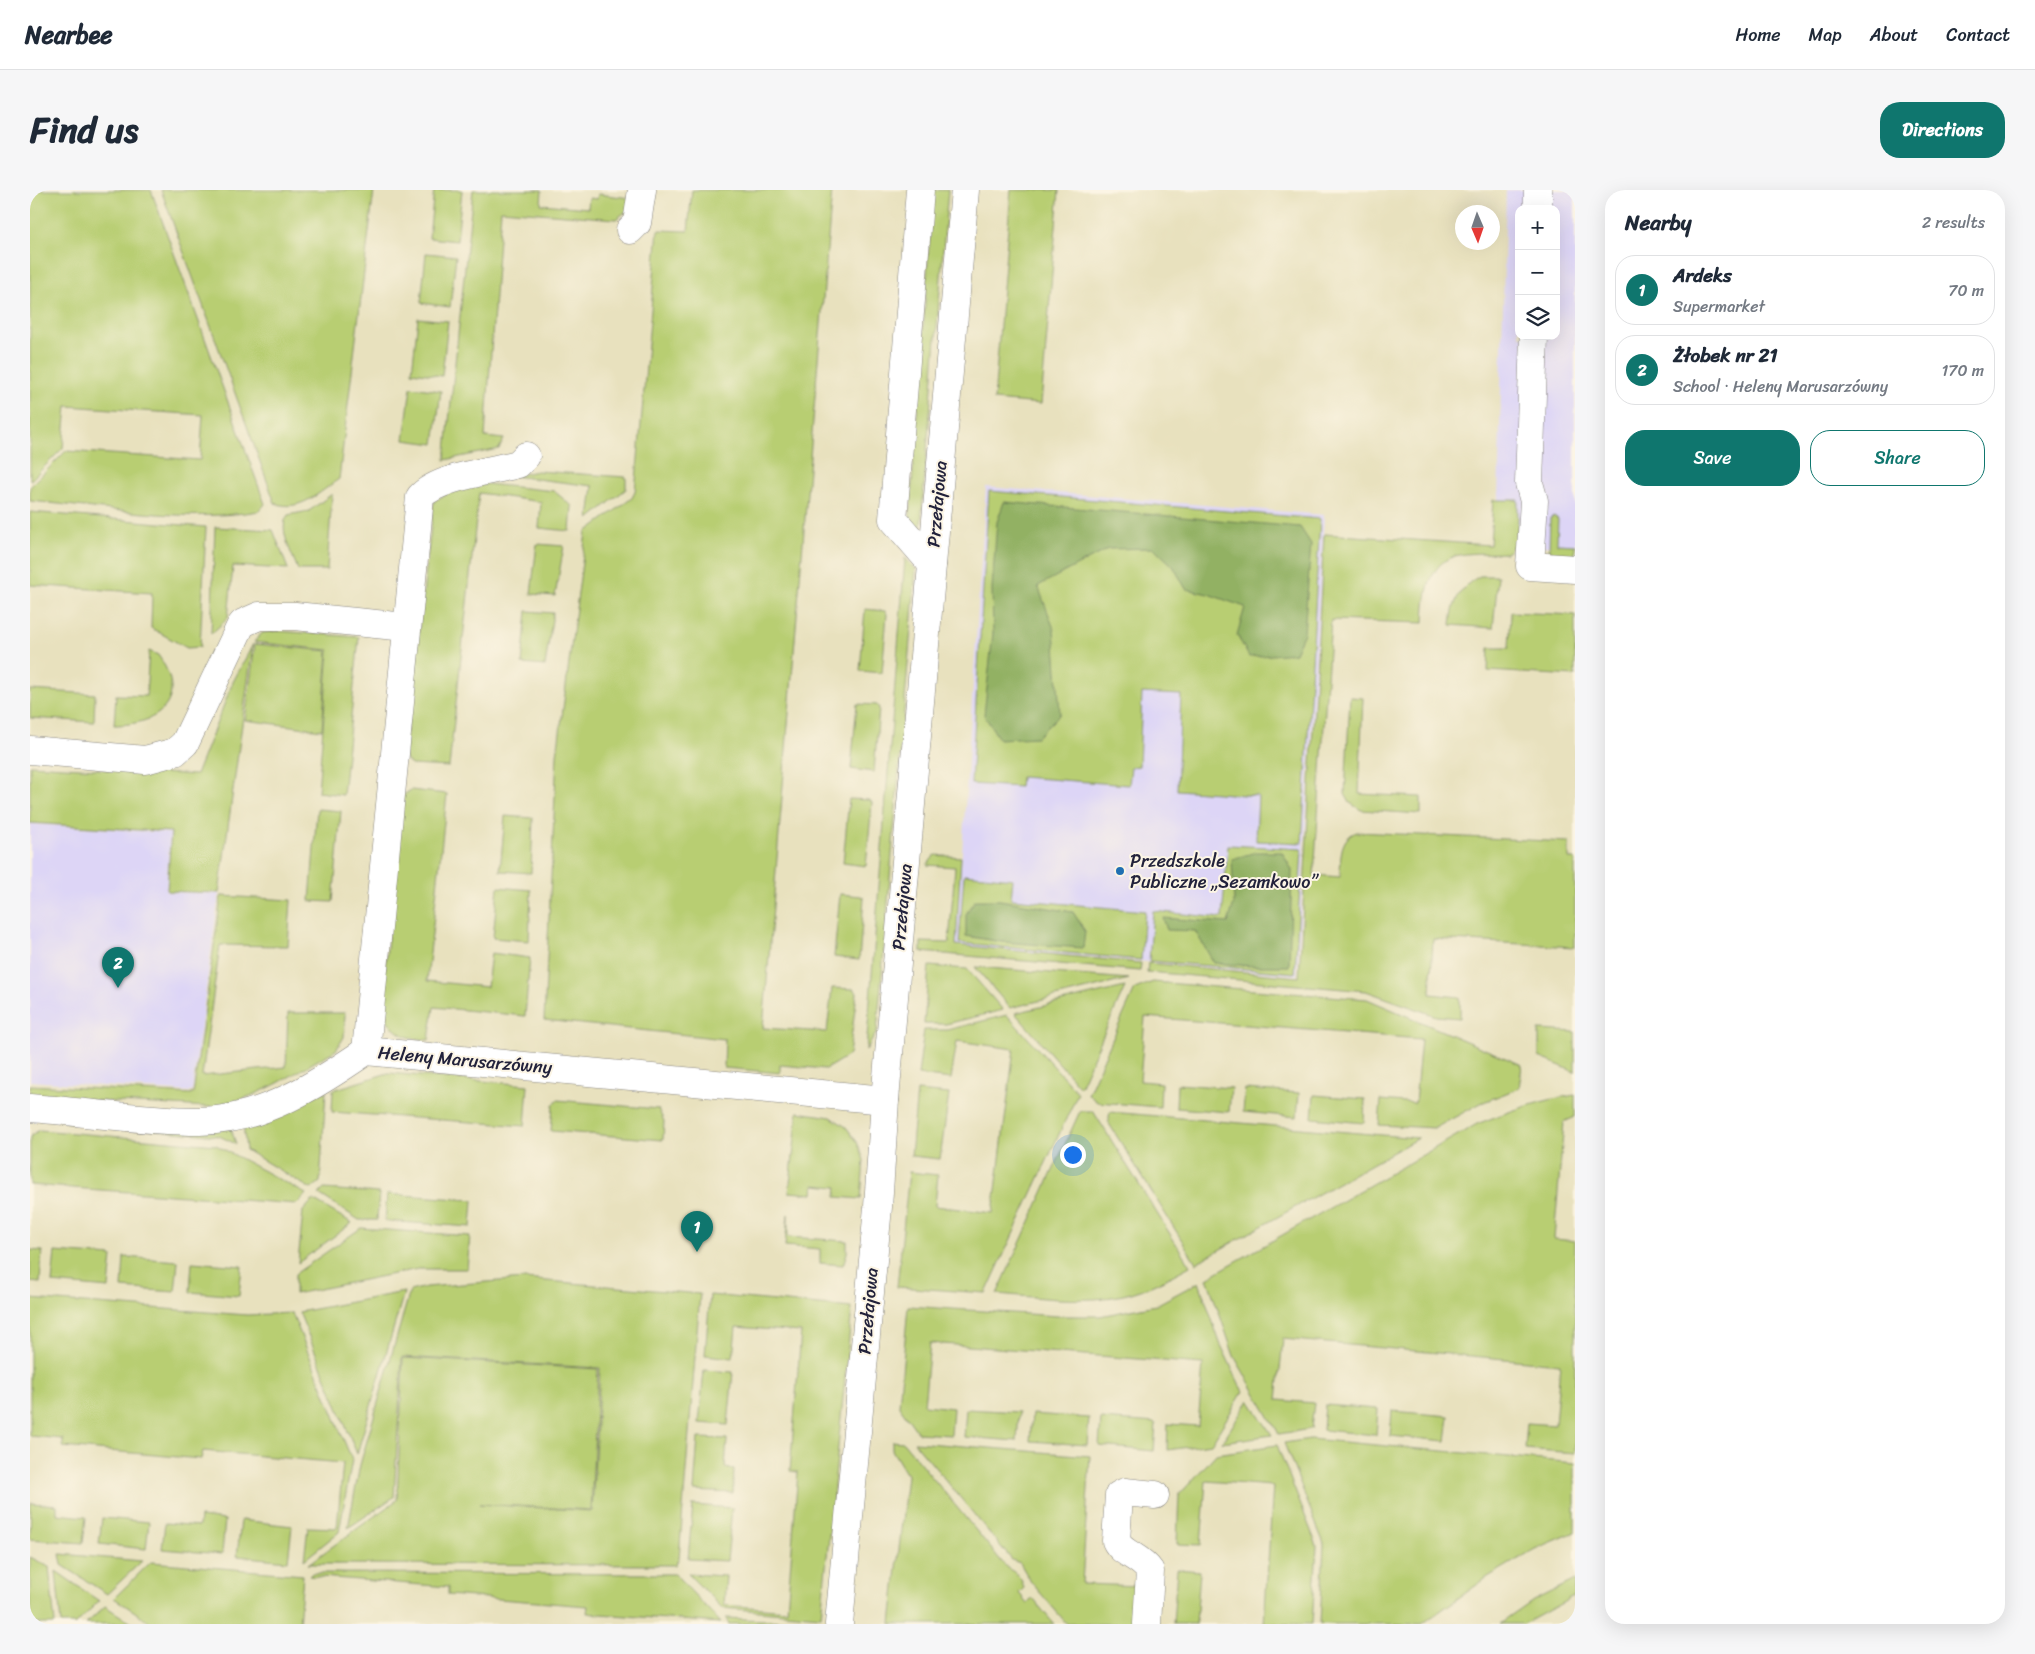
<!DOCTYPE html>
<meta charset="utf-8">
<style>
:root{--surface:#fff;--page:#f6f6f7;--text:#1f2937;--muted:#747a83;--line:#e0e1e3;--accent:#0f766e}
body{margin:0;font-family:Sriracha,sans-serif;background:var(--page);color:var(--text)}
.controls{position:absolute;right:15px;top:15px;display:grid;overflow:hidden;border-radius:10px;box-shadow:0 5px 20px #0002}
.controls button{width:45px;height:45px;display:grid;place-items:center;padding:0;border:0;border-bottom:1px solid var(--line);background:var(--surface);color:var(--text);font:25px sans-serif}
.compass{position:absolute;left:1425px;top:15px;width:45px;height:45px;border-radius:50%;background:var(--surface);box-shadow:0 5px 20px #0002;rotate:178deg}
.you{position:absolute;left:1042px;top:964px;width:18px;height:18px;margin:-12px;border:4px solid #fff;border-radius:50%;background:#1a73e8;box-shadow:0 0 0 8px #1a73e833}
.badge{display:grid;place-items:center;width:32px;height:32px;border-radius:50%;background:var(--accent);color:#fff;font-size:16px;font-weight:700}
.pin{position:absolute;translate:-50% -41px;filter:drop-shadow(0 1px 2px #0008)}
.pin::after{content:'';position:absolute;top:26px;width:18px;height:15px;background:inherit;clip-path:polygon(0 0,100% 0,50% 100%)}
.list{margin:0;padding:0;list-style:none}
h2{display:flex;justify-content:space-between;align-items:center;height:65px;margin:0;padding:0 20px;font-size:21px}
h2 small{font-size:16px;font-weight:400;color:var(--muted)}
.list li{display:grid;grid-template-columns:32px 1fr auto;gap:15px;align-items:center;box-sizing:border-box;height:70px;margin:0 10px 10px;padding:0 10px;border:1px solid var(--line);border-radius:20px}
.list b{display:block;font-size:19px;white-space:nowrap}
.list p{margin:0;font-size:16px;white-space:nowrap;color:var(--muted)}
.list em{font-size:16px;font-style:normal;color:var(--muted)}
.actions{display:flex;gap:10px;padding:15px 20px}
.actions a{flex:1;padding:11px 0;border:1px solid var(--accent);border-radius:20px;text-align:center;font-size:18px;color:var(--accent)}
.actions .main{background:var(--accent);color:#fff}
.icon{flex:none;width:28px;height:28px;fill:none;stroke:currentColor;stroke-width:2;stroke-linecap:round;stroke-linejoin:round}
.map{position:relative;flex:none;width:1545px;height:1434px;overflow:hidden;border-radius:20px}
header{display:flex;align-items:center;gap:30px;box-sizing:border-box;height:70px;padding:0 25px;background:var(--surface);border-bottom:1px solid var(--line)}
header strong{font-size:24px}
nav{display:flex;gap:28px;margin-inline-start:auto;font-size:18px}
.intro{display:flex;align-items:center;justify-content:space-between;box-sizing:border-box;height:120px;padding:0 30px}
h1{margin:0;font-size:35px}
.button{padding:12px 22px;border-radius:20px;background:var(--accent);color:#fff;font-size:18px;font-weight:700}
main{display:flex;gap:30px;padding:0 30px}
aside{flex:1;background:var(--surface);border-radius:20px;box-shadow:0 5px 20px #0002}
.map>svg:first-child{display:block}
</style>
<header>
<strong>Nearbee</strong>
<nav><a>Home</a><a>Map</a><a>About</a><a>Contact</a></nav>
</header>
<div class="intro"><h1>Find us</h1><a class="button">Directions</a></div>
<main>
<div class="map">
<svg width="1545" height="1434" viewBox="0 0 1545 1434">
<rect width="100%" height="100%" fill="#fcf5e5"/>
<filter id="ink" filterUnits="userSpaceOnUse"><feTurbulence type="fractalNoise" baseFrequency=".02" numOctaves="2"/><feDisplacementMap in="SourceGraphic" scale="10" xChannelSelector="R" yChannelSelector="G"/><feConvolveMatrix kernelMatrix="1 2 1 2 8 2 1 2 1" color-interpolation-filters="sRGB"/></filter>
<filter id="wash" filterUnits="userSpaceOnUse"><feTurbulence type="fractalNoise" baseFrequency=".0096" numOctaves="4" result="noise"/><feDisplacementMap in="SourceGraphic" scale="20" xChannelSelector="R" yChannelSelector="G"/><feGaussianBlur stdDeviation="1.12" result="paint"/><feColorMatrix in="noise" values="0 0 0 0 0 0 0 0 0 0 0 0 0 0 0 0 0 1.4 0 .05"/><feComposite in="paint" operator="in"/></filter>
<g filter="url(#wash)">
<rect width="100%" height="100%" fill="#e8e1be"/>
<g fill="#ddd5f6" fill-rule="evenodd">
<path d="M 1476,0 L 1545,0 L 1545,358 L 1467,353 ZM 1489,19 L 1526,19 L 1526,146 L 1489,146 Z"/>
<path d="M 956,297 L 1294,325 L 1267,785 L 926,755 Z"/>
<path d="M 0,634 L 140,643 L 136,702 L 189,704 L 162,902 L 0,891 Z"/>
</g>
<g fill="#b8ce72" stroke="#6d7856">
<path d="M 0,0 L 121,0 L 235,314 L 229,321 C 157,333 73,318 0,311 L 0,297 L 36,261 L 170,270 L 173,225 L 37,216 L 33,258 L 0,291 Z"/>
<path d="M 131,0 L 344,0 L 309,289 C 290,302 269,323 245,313 Z"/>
<path d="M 404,0 L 432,0 L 427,51 L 399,48 Z"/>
<path d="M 443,0 L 512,0 L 511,14 L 558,18 L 559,8 L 567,9 L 568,4 L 600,8 L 601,18 L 586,29 L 471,20 L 455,247 L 474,249 L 469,259 L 415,270 Z"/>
<path d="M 662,0 L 802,0 L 733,838 L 797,842 L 802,798 L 824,799 L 827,803 L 819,865 L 796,879 L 750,875 L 750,883 L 694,878 L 695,849 L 514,830 L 527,565 L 556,342 L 602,308 L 605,302 L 628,40 L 658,41 Z"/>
<path d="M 903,0 L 918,0 L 890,346 L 879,337 Z"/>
<path d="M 981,0 L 1029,0 L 1011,214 L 964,210 Z"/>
<path d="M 396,63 L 426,66 L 420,117 L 391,113 Z"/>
<path d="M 388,128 L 418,131 L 412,186 L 382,182 Z"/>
<path d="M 381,197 L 411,201 L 404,254 L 374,250 Z"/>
<path d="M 507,281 L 596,287 L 596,299 L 559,329 L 563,296 L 483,286 Z"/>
<path d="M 457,294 L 524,301 L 542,316 L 540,341 L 509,338 L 511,312 L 449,303 L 419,577 L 381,575 L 374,567 L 404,311 L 422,301 Z"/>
<path d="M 959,301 L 1290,329 L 1272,653 L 1226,651 L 1228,606 L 1147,600 L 1151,505 L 1112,503 L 1109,576 L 1101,577 L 1099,595 L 991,587 L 990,597 L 941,594 Z"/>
<path d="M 302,304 L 297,380 L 268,380 C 263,365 247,339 258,325 L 279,321 Z"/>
<path d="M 1463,310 L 1488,310 C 1487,327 1492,354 1476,363 C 1461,364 1443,362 1429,365 C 1397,371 1395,408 1394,433 L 1301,430 L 1284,685 L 1310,687 C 1311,671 1308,648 1327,642 L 1539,652 L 1539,669 L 1545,669 L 1545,757 L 1403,749 L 1400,804 L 1430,807 L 1430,828 L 1406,826 L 1336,801 L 1117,782 L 1118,773 L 1269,787 L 1294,344 L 1460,355 Z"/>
<path d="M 0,322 L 176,337 L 170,457 L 157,458 L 121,438 L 122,403 L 0,395 Z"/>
<path d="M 1524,326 L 1528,329 L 1527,354 L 1545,355 L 1545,366 L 1527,365 L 1519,359 L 1520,328 Z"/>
<path d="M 185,337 L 243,340 L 258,379 L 203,376 L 198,428 L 181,444 Z"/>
<path d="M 507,354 L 534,356 L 525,406 L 501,404 Z"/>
<path d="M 875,368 L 886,379 L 847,842 L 836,860 Z"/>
<path d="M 1450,386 L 1468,386 L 1463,438 L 1421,435 C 1423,412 1429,397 1450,386 Z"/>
<path d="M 835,419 L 855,421 L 857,424 L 852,483 L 830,481 Z"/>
<path d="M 497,421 L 523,423 L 515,476 L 492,474 Z"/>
<path d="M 1481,422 L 1545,425 L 1545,486 L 1458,481 L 1459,458 L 1479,458 Z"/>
<path d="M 247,441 L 329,447 L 313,605 L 288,602 L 299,460 L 224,452 L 232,443 Z"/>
<path d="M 223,454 L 189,703 L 137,701 L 141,642 L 0,633 L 0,575 L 166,585 L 203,492 Z"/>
<path d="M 225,454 L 298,461 L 292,540 L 215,530 Z"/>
<path d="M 119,461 L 128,465 C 159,509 131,535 84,535 L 86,505 L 116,506 Z"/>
<path d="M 0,500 L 65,504 L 64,532 L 0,528 Z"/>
<path d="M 1320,507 L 1333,508 L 1329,604 L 1391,607 L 1391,624 L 1331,620 L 1320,613 L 1315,604 Z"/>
<path d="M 827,514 L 847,515 L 849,518 L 844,582 L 821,579 Z"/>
<path d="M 381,600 L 417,604 L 397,791 L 457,797 L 461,763 L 500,768 L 495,826 L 404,817 L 399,850 C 372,848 364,844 351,819 L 372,606 Z"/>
<path d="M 819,609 L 840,610 L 842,613 L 836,676 L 813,673 Z"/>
<path d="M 287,619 L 311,621 L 303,712 L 280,711 Z"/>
<path d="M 475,626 L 503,628 L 501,683 L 470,681 Z"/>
<path d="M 1198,655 L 1272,659 L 1265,783 L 1119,771 L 1123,721 L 1192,728 Z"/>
<path d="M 905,665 L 931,667 L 926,755 L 1111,773 L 1110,781 L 891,762 L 891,752 L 919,753 L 925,677 L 897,675 Z"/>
<path d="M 934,684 L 983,689 L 981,709 L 1115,721 L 1111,770 L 929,753 Z"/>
<path d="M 468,697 L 501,700 L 499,751 L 463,748 Z"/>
<path d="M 810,704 L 831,706 L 834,708 L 829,770 L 804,767 Z"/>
<path d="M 191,706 L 261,710 L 258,756 L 190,755 L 172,886 L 256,877 L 258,823 L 315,823 L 314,847 L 306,860 C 265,882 225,912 178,917 L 0,907 L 0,895 L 163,904 Z"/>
<path d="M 899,776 L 937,779 L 973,820 L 916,834 L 894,834 Z"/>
<path d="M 945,777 L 1099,789 L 980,818 Z"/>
<path d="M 1123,792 L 1337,809 L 1492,875 L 1489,898 L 1451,913 L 1405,938 L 1349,935 L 1351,910 L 1385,913 L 1391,849 L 1115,827 L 1110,891 L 1131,893 L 1130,917 L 1067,912 L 1058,904 L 1105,799 Z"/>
<path d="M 1095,797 L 1050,897 L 985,823 Z"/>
<path d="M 977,825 L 1048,903 L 956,1103 L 867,1097 L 879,982 L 908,985 L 905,1016 L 963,1023 L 984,859 L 927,851 L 921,889 L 888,885 L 894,840 L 917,840 Z"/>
<path d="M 1509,840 L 1545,842 L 1545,882 L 1509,867 Z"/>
<path d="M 358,883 L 498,895 L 495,936 L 302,922 L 303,900 Z"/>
<path d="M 1147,894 L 1201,898 L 1199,922 L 1146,918 Z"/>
<path d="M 1215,899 L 1269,903 L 1267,927 L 1213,922 Z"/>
<path d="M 296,901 L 290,992 L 281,999 L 216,960 L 213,934 Z"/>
<path d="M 887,901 L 919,904 L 910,969 L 881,966 Z"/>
<path d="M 1284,905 L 1335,909 L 1334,933 L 1282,928 Z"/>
<path d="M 1545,905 L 1545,927 L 1534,932 L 1524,1049 L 1545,1051 L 1545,1263 L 1495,1259 L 1497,1233 L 1525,1235 L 1530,1174 L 1253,1149 L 1247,1210 L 1284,1213 L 1281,1239 L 1249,1244 L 1204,1166 L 1177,1088 L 1447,934 C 1480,921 1510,910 1545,905 Z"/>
<path d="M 527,910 L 628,919 L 634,931 L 633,950 L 521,941 L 523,916 Z"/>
<path d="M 1050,921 L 1063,921 L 1160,1076 C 1138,1088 1117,1100 1093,1105 C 1053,1114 1007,1107 967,1104 Z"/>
<path d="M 768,922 L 801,927 L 816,937 L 827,952 L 834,970 L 831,1009 L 806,1007 L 807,997 L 784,995 L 783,1004 L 759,1002 Z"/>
<path d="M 1080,922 L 1388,948 L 1166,1073 L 1078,932 Z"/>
<path d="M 34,932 L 200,936 L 206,954 L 189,946 Z"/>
<path d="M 9,940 L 186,955 L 276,1004 L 267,1014 L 0,995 L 0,947 Z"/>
<path d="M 294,999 L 349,1003 L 347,1030 L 329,1030 L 289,1004 Z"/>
<path d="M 357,1004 L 443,1010 L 441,1037 L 355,1031 Z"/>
<path d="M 283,1010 L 322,1033 L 268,1073 L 273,1021 Z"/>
<path d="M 758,1024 L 758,1047 L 817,1051 L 817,1063 L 813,1075 L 790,1073 L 790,1059 L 755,1056 Z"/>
<path d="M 331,1038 L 440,1046 L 437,1079 L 388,1079 L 265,1104 L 265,1084 Z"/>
<path d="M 0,1060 L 12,1061 L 10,1093 L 0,1092 Z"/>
<path d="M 25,1062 L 82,1066 L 79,1098 L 22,1093 Z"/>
<path d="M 94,1067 L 148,1071 L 145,1102 L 92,1098 Z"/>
<path d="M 162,1072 L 212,1076 L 209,1106 L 160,1102 Z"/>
<path d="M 494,1089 L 670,1104 L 649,1368 L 645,1375 L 278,1374 L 367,1310 L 373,1168 L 568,1179 L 561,1320 L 449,1314 L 562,1321 L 570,1178 L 372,1167 L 364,1307 L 318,1338 L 330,1275 L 380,1101 L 396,1097 Z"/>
<path d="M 1169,1092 L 1190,1153 L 1213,1202 L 1181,1254 L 1137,1260 L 1138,1234 L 1168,1236 L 1173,1174 L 900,1153 L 894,1215 L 923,1218 L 921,1245 L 888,1243 L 869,1216 L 878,1116 L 1027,1126 L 1070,1126 L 1126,1115 Z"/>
<path d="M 374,1102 L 327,1264 L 269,1122 Z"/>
<path d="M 680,1105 L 822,1118 L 791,1426 L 692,1418 L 658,1384 L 696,1386 L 694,1415 L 757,1420 L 768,1282 L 760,1281 L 771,1142 L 706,1137 L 703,1168 L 675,1165 Z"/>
<path d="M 0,1109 L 217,1125 L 262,1123 L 322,1270 L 309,1342 L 274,1370 L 278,1337 L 307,1338 L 313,1273 L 173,1261 L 171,1269 L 33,1257 L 33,1249 L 0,1246 Z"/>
<path d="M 674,1180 L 703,1182 L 698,1235 L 669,1233 Z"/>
<path d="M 1219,1210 L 1242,1245 L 1192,1252 Z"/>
<path d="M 1295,1215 L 1348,1219 L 1346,1245 L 1293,1240 Z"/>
<path d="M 936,1219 L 989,1222 L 987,1251 L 934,1247 Z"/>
<path d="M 1362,1221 L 1419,1226 L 1416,1251 L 1360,1246 Z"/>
<path d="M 1002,1224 L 1059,1228 L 1057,1255 L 1000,1251 Z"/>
<path d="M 1071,1229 L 1126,1233 L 1124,1261 L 1069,1256 Z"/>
<path d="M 668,1248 L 697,1249 L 695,1278 L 704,1279 L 703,1303 L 664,1301 Z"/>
<path d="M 1280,1249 L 1545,1273 L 1545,1342 L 1505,1359 L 1458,1387 L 1392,1434 L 1290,1434 L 1294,1354 L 1254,1253 Z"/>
<path d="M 862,1251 L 873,1252 L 977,1378 C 987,1383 991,1387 994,1398 L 989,1403 L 997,1413 L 1003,1409 L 1024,1434 L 861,1434 L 877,1285 L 862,1260 Z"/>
<path d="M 884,1252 L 1060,1266 L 1052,1394 L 1110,1396 L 1108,1434 L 1037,1434 L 1001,1392 L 990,1373 L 982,1370 Z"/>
<path d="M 1247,1255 L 1287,1356 L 1282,1434 L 1234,1434 L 1243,1296 L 1176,1291 L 1171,1355 L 1147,1354 L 1149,1305 L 1186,1264 Z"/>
<path d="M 1,1313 L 27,1315 L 27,1324 L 56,1327 L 53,1353 L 0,1349 Z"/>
<path d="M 663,1315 L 702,1318 L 697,1371 L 658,1369 Z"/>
<path d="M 170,1327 L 195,1330 L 192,1364 L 132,1359 L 135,1333 L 169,1336 Z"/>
<path d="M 72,1328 L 119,1332 L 116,1359 L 69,1354 Z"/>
<path d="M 211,1330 L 262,1336 L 258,1371 L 207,1366 Z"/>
<path d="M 30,1364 L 112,1371 L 77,1404 L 32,1375 Z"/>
<path d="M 0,1367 L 19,1377 L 25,1434 L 0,1434 Z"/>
<path d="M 121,1372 L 273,1385 L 269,1434 L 123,1434 L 84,1408 Z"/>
<path d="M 1147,1379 L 1170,1381 L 1166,1434 L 1143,1434 Z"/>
<path d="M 26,1381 L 69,1411 L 46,1434 L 31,1434 Z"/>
<path d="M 282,1383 L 645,1384 L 691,1433 L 557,1423 L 558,1416 L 418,1405 L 418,1397 L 279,1386 Z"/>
<path d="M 1545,1390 L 1545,1406 L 1494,1434 L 1470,1434 L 1503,1411 Z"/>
<path d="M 75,1416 L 103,1434 L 56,1434 Z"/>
<path d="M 696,1428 L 791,1433 L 699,1434 Z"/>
</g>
<g fill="#92b164" stroke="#5a6a50">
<path d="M 974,312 L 1270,337 L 1281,354 L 1274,443 L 1265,463 L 1219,467 L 1207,445 L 1215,417 L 1178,404 L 1156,399 L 1143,376 L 1124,358 L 1078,359 L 1008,396 L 1024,439 L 1030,524 L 1007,547 L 969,549 L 954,525 L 963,443 L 962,398 L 967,332 Z"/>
<path d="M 1226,662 L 1252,662 L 1262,680 L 1259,776 L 1222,776 L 1184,773 L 1165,741 L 1137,740 L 1133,728 L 1198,733 L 1204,713 L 1202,669 Z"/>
<path d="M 945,710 L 970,710 L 1043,722 L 1055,741 L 1053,758 L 972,752 L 936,746 L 936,724 Z"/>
</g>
</g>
<g filter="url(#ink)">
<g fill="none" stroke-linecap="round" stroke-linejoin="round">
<defs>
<g id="minor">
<path d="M 890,0 L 863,329 L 902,374"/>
<path d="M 1508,19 L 1508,0"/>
<path d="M 600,40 L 607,33 L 612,0"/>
<path d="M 1504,146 L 1499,293 L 1504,311 L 1500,376 L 1545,379"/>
<path d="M 0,560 L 115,570 L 145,562 L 155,553 L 210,437 L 213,433 L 229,426 L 265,426 L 376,437"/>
<path d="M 336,861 L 390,307 C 407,287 462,281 488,274 L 496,266"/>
<path d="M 0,918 C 56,922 114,931 170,931 C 231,931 288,894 336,861 L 855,910"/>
<path d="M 809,1434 L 848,1017 L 855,910 L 935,0"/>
<path d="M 1117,1434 L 1120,1381 C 1110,1366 1092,1364 1086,1351 L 1089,1305 L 1095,1302 L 1125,1305"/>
</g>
</defs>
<use href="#minor" stroke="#85827c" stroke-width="29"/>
<use href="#minor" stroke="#fff" stroke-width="28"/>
</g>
</g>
<circle fill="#1f6fb2" stroke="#fcf5e5" stroke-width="2" cx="1090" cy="681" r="5"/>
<g text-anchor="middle" stroke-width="4" stroke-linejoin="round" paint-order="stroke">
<g font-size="18" fill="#22223b" stroke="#fcf5e5">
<text transform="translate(907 314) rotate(-85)" y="6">Przełajowa</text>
<text transform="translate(872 717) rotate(-85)" y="6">Przełajowa</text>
<text transform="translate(435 870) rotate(5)" y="6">Heleny Marusarzówny</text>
<text transform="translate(838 1121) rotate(-85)" y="6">Przełajowa</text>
</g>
<g font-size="18" fill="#22223b" stroke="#fcf5e5" text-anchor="start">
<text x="1100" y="677">Przedszkole<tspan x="1100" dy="21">Publiczne „Sezamkowo”</tspan></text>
</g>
</g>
</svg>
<div class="controls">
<button>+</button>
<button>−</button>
<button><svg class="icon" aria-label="layers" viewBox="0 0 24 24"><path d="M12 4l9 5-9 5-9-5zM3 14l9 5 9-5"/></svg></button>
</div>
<svg class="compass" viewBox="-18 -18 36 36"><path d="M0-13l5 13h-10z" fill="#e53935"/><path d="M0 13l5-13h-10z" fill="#747a83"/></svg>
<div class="you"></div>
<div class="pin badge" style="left:667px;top:1062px">1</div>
<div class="pin badge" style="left:88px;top:798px">2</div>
</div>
<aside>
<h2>Nearby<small>2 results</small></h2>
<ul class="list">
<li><span class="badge">1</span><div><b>Ardeks</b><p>Supermarket</p></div><em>70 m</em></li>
<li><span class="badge">2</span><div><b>Żłobek nr 21</b><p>School · Heleny Marusarzówny</p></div><em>170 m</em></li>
</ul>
<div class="actions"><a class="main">Save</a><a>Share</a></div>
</aside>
</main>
